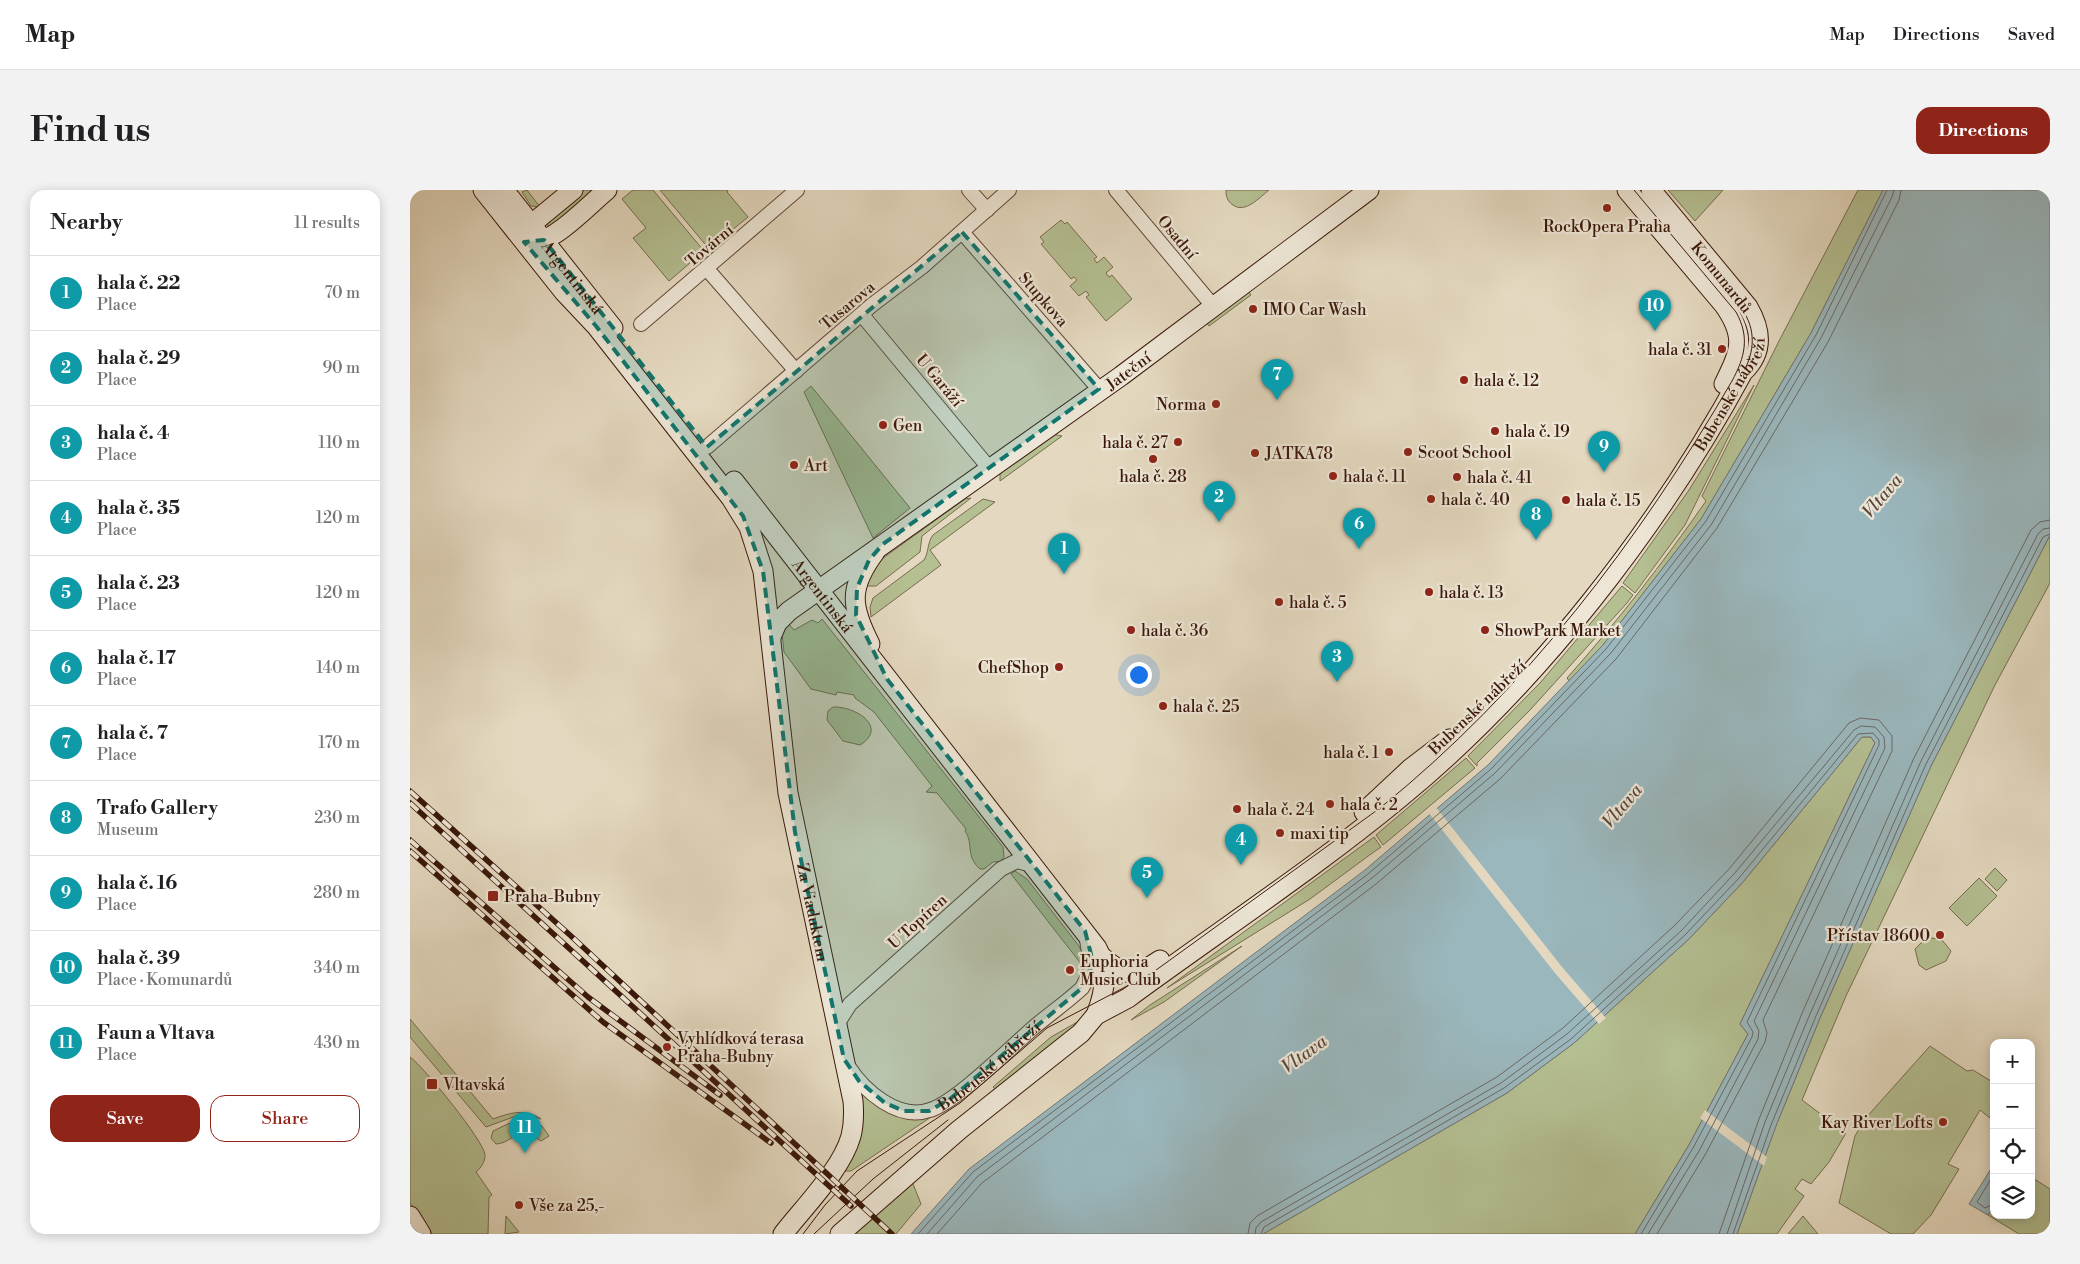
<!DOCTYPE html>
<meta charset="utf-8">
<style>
:root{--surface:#fff;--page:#f2f2f2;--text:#202124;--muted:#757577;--line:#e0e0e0;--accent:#8f2418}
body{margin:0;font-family:"Libre Bodoni",serif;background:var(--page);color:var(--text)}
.controls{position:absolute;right:15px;bottom:15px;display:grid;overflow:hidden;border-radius:10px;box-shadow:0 2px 12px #0003}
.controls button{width:45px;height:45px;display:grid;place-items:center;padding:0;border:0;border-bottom:1px solid var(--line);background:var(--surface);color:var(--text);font:25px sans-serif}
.you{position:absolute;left:728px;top:484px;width:18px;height:18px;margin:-12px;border:4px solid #fff;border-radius:50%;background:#1a73e8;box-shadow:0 0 0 8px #1a73e833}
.badge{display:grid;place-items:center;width:32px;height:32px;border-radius:50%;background:var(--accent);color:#fff;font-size:16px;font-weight:700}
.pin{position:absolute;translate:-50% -41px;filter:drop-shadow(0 1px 2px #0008)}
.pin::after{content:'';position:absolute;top:26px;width:18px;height:15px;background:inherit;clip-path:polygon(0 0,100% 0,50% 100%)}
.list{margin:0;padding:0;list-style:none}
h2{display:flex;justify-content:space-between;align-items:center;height:65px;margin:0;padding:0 20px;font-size:21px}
h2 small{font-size:16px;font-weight:400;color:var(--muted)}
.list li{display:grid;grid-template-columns:32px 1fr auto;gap:15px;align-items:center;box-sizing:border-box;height:75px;padding:0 20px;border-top:1px solid var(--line)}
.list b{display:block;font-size:19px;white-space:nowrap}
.list p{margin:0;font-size:16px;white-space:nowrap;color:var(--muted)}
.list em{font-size:16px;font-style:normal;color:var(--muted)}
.actions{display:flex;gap:10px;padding:15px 20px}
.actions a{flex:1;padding:11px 0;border:1px solid var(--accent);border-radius:15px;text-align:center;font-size:18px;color:var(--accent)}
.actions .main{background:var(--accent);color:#fff}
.icon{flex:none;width:28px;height:28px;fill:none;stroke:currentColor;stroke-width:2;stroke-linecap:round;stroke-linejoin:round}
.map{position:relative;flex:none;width:1640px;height:1044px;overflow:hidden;border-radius:15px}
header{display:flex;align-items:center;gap:30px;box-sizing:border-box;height:70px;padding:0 25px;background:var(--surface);border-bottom:1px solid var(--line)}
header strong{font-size:24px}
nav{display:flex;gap:28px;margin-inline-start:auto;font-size:18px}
.intro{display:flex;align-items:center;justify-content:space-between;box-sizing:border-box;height:120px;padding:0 30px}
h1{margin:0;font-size:35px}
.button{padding:12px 22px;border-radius:15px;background:var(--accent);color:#fff;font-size:18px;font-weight:700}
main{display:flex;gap:30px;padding:0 30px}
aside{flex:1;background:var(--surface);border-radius:15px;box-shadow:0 2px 12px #0003}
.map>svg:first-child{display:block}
</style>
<header>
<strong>Map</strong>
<nav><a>Map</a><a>Directions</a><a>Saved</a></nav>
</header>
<div class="intro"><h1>Find us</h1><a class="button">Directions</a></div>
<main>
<aside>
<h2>Nearby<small>11 results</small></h2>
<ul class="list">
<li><span class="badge" style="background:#0f9aa8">1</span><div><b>hala č. 22</b><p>Place</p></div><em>70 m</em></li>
<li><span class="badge" style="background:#0f9aa8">2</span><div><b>hala č. 29</b><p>Place</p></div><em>90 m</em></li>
<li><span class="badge" style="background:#0f9aa8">3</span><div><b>hala č. 4</b><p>Place</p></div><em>110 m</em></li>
<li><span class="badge" style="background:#0f9aa8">4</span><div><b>hala č. 35</b><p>Place</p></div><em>120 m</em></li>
<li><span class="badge" style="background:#0f9aa8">5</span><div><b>hala č. 23</b><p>Place</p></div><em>120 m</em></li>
<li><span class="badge" style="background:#0f9aa8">6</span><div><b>hala č. 17</b><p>Place</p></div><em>140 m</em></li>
<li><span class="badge" style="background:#0f9aa8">7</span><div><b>hala č. 7</b><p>Place</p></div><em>170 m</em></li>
<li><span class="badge" style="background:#0f9aa8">8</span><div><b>Trafo Gallery</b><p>Museum</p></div><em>230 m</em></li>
<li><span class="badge" style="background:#0f9aa8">9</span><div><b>hala č. 16</b><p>Place</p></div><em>280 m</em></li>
<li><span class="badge" style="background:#0f9aa8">10</span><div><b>hala č. 39</b><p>Place · Komunardů</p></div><em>340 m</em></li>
<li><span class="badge" style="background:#0f9aa8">11</span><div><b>Faun a Vltava</b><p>Place</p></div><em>430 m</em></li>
</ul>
<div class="actions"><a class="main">Save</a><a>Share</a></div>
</aside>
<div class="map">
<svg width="1640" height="1044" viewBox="0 0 1640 1044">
<rect width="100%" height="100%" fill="#e4d9c0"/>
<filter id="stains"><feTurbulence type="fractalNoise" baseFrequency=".004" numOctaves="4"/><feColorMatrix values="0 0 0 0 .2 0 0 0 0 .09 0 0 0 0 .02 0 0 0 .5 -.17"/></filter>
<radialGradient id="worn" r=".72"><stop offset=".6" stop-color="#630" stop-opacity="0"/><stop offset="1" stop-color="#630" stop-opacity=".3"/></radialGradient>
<g fill="#b4bf92" stroke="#786c4e">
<path d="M 117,0 L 130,17 L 121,16 L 112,2 Z"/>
<path d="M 174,0 L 189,0 L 139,39 L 137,32 Z"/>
<path d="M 223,0 L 243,0 L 294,61 L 259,91 L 223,48 L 236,38 L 212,9 Z"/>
<path d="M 250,0 L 318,0 L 317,2 L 338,27 L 299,59 Z"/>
<path d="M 816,0 L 859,0 C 850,7 835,24 823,15 C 817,11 816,6 816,0 Z"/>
<path d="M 1258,0 L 1313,0 L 1285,31 Z"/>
<path d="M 1448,0 L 1473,0 L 1401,143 L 1291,329 L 1193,455 L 1159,491 L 1157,488 C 1207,432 1253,373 1296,311 L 1292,306 L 1369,151 Z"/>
<path d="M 651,30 L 655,34 L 657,32 L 687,67 L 684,69 L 687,73 L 694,67 L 703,77 L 696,83 L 699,87 L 702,85 L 722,109 L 696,131 L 676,107 L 679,105 L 676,101 L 669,106 L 660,96 L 667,90 L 664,87 L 661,89 L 631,54 L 634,52 L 630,47 Z"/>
<path d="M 837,99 L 841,105 L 799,136 L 795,131 Z"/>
<path d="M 1344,195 L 1275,335 L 1225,403 L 1213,393 L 1279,300 Z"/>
<path d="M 401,196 L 500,318 L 463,348 L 394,202 Z"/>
<path d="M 642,244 L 652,246 L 590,291 L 590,282 Z"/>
<path d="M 561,308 L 512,346 L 510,362 L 466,396 L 456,396 L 456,387 L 473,368 L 555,309 Z"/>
<path d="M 573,309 L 585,312 L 520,360 L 531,375 L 461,427 L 460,417 L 463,408 L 514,370 C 519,362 517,353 523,345 Z"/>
<path d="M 1640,345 L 1640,393 L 1585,495 L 1436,806 L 1392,910 L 1436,943 L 1419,972 L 1401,994 L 1392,989 L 1385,999 L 1394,1006 L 1367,1044 L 1327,1044 L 1365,938 L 1410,828 L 1521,576 Z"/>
<path d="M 1212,396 L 1223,405 L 1217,413 L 1120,520 L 1067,573 L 1067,576 L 1058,566 L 1130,493 Z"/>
<path d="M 412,429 L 593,657 L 594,667 L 591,671 L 583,672 L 574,679 L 570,679 C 555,666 564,654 555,641 L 556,639 L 527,603 L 516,602 L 522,596 L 464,522 L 445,508 L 444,505 L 427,502 L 426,505 L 401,499 L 374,462 L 372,443 L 378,433 L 384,440 L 402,430 L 408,433 Z"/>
<path d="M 423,517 C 445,516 479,537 450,555 L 433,551 L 417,530 L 418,521 Z"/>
<path d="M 1452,547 L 1461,547 L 1465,553 L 1330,834 L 1338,844 L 1279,955 L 1225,1044 L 853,1044 L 1097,903 L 1164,853 L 1279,749 L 1333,692 Z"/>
<path d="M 1056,568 L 1065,578 L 973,655 L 966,645 Z"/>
<path d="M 964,647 L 971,657 L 961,664 L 900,709 L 757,798 Z"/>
<path d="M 1585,678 L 1597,690 L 1587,701 L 1575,689 Z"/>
<path d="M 605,681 L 617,689 L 669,756 L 674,767 L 672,775 L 601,684 Z"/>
<path d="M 1569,688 L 1587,706 L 1557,736 L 1539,718 Z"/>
<path d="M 1517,747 L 1532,750 L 1541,761 L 1536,771 L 1516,780 L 1509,775 L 1505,759 Z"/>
<path d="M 832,756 L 754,812 L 721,830 L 740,815 Z"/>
<path d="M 0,829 L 83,929 C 99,923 115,918 131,929 L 118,925 L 106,926 L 76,937 L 0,847 Z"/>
<path d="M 669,831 L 656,844 L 585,899 L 583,897 L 641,847 Z"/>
<path d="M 1520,856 L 1557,881 L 1563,880 L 1584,893 L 1584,922 L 1580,928 L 1570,920 L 1538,974 L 1549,979 L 1521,1025 L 1503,1044 L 1481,1044 L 1429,1013 L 1445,946 L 1454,930 Z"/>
<path d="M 0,867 C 13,876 75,952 75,965 C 75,972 71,978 66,982 L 82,1005 L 79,1007 L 78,1044 L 22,1044 L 19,1038 L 16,1039 L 0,1013 Z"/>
<path d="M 454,903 L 527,923 L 441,981 L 429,981 L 450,905 Z"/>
<path d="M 116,930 L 132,936 L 139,946 L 131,951 C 107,933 104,953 86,954 L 81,948 L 83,941 L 102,932 Z"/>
<path d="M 1621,987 L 1640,999 L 1640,1044 L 1609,1044 L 1578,1025 L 1584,1016 L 1584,1025 L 1621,1025 Z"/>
<path d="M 501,989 L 511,1014 L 486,1044 L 441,1044 Z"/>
<path d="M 96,1026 L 109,1042 L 95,1044 Z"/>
<path d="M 1393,1026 L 1408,1044 L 1378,1044 Z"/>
</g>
<g fill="#9ab7bd" stroke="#747775">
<path d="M 1473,0 L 1640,0 L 1640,345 L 1521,576 L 1410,828 L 1366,936 L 1327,1044 L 1225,1044 L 1279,955 L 1338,844 L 1330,834 L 1465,553 L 1461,547 L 1452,547 L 1333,692 L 1279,749 L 1164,853 L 1097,903 L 853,1044 L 501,1044 L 559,979 L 955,680 L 1078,575 L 1193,455 L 1291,329 L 1401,143 Z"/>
<path d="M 1584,974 L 1584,1016 L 1578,1025 L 1559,1014 Z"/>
</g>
<g fill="#e4d9c0">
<path d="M 1025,616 L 1152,777 L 1196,828 L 1189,834 L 1145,783 L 1018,622 Z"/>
<path d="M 1295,920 L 1357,967 L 1354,976 L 1290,928 Z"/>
</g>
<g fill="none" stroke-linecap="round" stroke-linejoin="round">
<g stroke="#6a6864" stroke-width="1">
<path d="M 1584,984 L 1567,1012 L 1575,1018 L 1584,1014"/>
<path d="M 508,1044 L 563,982 L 958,684 L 1081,579 L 1196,459 L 1296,331 L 1406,145 L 1477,0"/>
<path d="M 517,1044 L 567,987 L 962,688 L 1085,583 L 1201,463 L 1301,335 L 1411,148 L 1482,7 L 1484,0"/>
<path d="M 527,1044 L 572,993 L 966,694 L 1090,589 L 1206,469 L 1307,338 L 1418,152 L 1489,10 L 1491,0"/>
<path d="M 838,1044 L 840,1033 L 847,1026 L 1087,887 L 1153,838 L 1265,735 L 1319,679 L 1439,533 L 1450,528 L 1469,530 L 1482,546 L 1482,561 L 1353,830 L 1357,843 L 1355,852 L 1295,965 L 1247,1044"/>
<path d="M 845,1044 L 846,1038 L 851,1032 L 1091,893 L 1157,844 L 1271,741 L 1324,684 L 1444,540 L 1451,536 L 1465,537 L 1474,547 L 1475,558 L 1344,831 L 1349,841 L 1348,849 L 1289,961 L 1238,1044"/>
<path d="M 851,1044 L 854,1037 L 1094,898 L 1161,849 L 1275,745 L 1329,688 L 1448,544 L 1463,543 L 1469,550 L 1469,555 L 1337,832 L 1343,842 L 1342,847 L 1283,958 L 1231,1044"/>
<path d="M 1309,1044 L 1349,929 L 1393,821 L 1504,568 L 1621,340 L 1630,332 L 1640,330"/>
<path d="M 1317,1044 L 1355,932 L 1400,824 L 1511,571 L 1628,344 L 1633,339 L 1640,338"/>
<path d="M 1323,1044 L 1361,935 L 1406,826 L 1516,574 L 1633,347 L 1640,344"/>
</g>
<defs>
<g id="street">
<path d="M 559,0 L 577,20"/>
<path d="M 706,0 L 803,116"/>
<path d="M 552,42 L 689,199"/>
<path d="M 297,79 L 386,181"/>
<path d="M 452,125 L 580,279"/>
<path d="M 231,134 L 387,0"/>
<path d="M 297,257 L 462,115 L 512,77 L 599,0"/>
<path d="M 426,836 L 440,814 L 591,679 L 607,671 L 622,675"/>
<path id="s1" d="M 438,876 C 454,901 488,931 520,920 C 546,912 599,859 622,839 C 638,825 656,813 672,798 L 682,779 L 677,750"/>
</g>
<g id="secondary">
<path id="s2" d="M 73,0 L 154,102 L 186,136 L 321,308 L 339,337 L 353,381 L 378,603 L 443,911 C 444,923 444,934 441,946 C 432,979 394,1017 373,1044"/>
<path id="s3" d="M 94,0 L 203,138"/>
<path d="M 1217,0 L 1314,115 C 1337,148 1330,161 1314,194"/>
<path d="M 112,42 L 163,0"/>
<path d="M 124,53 C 146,50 179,15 197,0"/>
<path id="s4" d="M 324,291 L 687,758 C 699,780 695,803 686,825"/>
<path id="s5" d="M 361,447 L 367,433 L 379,421 L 711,186 L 959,0"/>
<path d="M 460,454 C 441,417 438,398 465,362"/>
<path d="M 954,622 L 1001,578 L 1039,549"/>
<path d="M 692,767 C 716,788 725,787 750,770"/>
<path d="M 0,1026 L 11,1044"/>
<path id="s6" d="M 430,1044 L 549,940 L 671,843 L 686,825 L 718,808 C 809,741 904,679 991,607 C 1126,496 1250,336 1333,182 C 1354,162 1352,141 1338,117 L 1241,0"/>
</g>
</defs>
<use href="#street" stroke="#654838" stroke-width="16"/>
<use href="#secondary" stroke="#3b180a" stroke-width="21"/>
<use href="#street" stroke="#ede6d6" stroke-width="14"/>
<use href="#secondary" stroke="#ede6d6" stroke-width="19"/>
<g stroke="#3b180a" stroke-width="1">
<path d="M 1329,115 C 1345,135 1346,157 1335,179"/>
<path d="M 393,1044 L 415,1015 L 447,981 L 550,913 L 637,838 L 742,783 L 970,618 C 1115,501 1229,351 1322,191 C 1335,167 1340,147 1326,122 L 1224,0"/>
<path d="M 404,1044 L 463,989 L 538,930"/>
</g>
<defs>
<g id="rail">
<path d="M 0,601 L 161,746 L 482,1044"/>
<path d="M 0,613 L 441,1016"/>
<path d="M 0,650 L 178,807 L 310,905"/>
<path d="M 0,661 L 193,832 L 361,953"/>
</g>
</defs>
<use href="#rail" stroke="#3b180a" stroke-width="5.5"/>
<use href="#rail" stroke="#ede6d6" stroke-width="4" stroke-dasharray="11" stroke-linecap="butt"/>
</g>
<path fill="#0f766e" fill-opacity="0.2" stroke="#0f766e" stroke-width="4" stroke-dasharray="10 6" stroke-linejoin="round" d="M 552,42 L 689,199 L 473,354 L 459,370 L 447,398 L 446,425 L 477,489 L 675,741 L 681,764 L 680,786 L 672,798 L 540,909 L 519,921 L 494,921 L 475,913 L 449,891 L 434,869 L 385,642 L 353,381 L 333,326 L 186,136 L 114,52 L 134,50 L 297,257 Z"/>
<g fill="#8f2418" stroke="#ede6d6" stroke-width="2">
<circle cx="1197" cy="18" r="5"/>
<circle cx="843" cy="119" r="5"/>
<circle cx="1312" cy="159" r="5"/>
<circle cx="1054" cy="190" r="5"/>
<circle cx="806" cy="214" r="5"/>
<circle cx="473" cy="235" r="5"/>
<circle cx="1085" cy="241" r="5"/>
<circle cx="768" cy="252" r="5"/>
<circle cx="998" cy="262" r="5"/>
<circle cx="845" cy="263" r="5"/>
<circle cx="743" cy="269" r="5"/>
<circle cx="384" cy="275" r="5"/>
<circle cx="923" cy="286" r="5"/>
<circle cx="1047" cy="287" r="5"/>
<circle cx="1021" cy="309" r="5"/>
<circle cx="1156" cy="310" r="5"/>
<circle cx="1019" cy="402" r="5"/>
<circle cx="869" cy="412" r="5"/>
<circle cx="721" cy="440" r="5"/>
<circle cx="1075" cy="440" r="5"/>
<circle cx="649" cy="477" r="5"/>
<circle cx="753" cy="516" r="5"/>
<circle cx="979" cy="562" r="5"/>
<circle cx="920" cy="614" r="5"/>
<circle cx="827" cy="619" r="5"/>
<circle cx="870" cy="643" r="5"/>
<rect x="77" y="700" width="12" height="12" rx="2.5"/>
<circle cx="1530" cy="745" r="5"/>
<circle cx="660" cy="780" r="5"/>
<circle cx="257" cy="857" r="5"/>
<rect x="16" y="888" width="12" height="12" rx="2.5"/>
<circle cx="1533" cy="932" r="5"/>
<circle cx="109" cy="1015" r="5"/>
</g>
<g text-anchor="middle" stroke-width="4.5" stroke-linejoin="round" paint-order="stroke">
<g font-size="16" fill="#3b180a" stroke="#ede6d6" text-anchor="start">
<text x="1197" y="42" text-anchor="middle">RockOpera Praha</text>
<text x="853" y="125">IMO Car Wash</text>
<text x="1302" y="165" text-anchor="end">hala č. 31</text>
<text x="1064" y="196">hala č. 12</text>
<text x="796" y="220" text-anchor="end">Norma</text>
<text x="483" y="241">Gen</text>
<text x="1095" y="247">hala č. 19</text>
<text x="758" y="258" text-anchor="end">hala č. 27</text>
<text x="1008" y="268">Scoot School</text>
<text x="855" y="269">JATKA78</text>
<text x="394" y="281">Art</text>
<text x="743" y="292" text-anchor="middle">hala č. 28</text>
<text x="933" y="292">hala č. 11</text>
<text x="1057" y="293">hala č. 41</text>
<text x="1031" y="315">hala č. 40</text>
<text x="1166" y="316">hala č. 15</text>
<text x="1029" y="408">hala č. 13</text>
<text x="879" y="418">hala č. 5</text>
<text x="731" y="446">hala č. 36</text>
<text x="1085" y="446">ShowPark Market</text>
<text x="639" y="483" text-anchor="end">ChefShop</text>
<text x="763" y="522">hala č. 25</text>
<text x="969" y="568" text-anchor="end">hala č. 1</text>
<text x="930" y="620">hala č. 2</text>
<text x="837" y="625">hala č. 24</text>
<text x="880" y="649">maxi tip</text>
<text x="94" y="712">Praha-Bubny</text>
<text x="1520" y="751" text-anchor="end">Přístav 18600</text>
<text x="670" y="777">Euphoria<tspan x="670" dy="18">Music Club</tspan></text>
<text x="267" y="854">Vyhlídková terasa<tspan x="267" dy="18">Praha-Bubny</tspan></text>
<text x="33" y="900">Vltavská</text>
<text x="1523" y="938" text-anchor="end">Kay River Lofts</text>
<text x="119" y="1021">Vše za 25,-</text>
</g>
<g font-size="16" fill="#3b180a" stroke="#ede6d6">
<text transform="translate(768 47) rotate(50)" y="6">Osadní</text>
<text transform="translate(299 55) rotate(-40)" y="6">Tovární</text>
<text dy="6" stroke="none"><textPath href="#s3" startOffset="111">Argentinská</textPath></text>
<text transform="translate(1312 87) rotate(51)" y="6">Komunardů</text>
<text transform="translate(634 109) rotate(49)" y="6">Stupkova</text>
<text transform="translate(437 115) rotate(-40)" y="6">Tusarova</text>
<text dy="6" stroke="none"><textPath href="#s5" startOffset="448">Jateční</textPath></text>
<text transform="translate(530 190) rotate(50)" y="6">U Garáží</text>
<text dy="6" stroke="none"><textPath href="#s6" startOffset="1236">Bubenské nábřeží</textPath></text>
<text dy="6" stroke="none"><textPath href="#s4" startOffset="145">Argentinská</textPath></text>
<text transform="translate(1067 517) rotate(-44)" y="6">Bubenské nábřeží</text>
<text dy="6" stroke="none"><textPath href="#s2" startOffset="821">Za Viaduktem</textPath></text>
<text transform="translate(507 731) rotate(-42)" y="6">U Topíren</text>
<text dy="6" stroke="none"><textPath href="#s1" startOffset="174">Bubenské nábřeží</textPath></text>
</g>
<g font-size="18" font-style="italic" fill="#584840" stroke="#ede6d6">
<text transform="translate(1472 306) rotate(-50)" y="6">Vltava</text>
<text transform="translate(1212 616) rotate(-50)" y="6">Vltava</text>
<text transform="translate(894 864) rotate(-36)" y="6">Vltava</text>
</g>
</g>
<rect width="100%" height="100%" filter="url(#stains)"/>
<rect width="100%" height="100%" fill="url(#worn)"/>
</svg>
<div class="controls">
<button>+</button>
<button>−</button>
<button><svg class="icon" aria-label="locate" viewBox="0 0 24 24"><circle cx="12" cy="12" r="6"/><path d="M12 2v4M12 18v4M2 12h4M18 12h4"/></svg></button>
<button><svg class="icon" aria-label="layers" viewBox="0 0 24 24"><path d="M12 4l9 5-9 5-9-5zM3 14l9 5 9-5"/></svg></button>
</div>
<div class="you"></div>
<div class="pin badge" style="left:654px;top:384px;background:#0f9aa8">1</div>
<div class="pin badge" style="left:809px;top:332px;background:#0f9aa8">2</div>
<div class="pin badge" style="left:927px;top:492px;background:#0f9aa8">3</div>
<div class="pin badge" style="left:831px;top:675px;background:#0f9aa8">4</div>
<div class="pin badge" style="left:737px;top:708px;background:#0f9aa8">5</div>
<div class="pin badge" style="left:949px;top:359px;background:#0f9aa8">6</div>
<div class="pin badge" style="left:867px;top:210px;background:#0f9aa8">7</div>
<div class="pin badge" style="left:1126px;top:350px;background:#0f9aa8">8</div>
<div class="pin badge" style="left:1194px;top:282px;background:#0f9aa8">9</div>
<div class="pin badge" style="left:1245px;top:141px;background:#0f9aa8">10</div>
<div class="pin badge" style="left:115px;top:963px;background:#0f9aa8">11</div>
</div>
</main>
